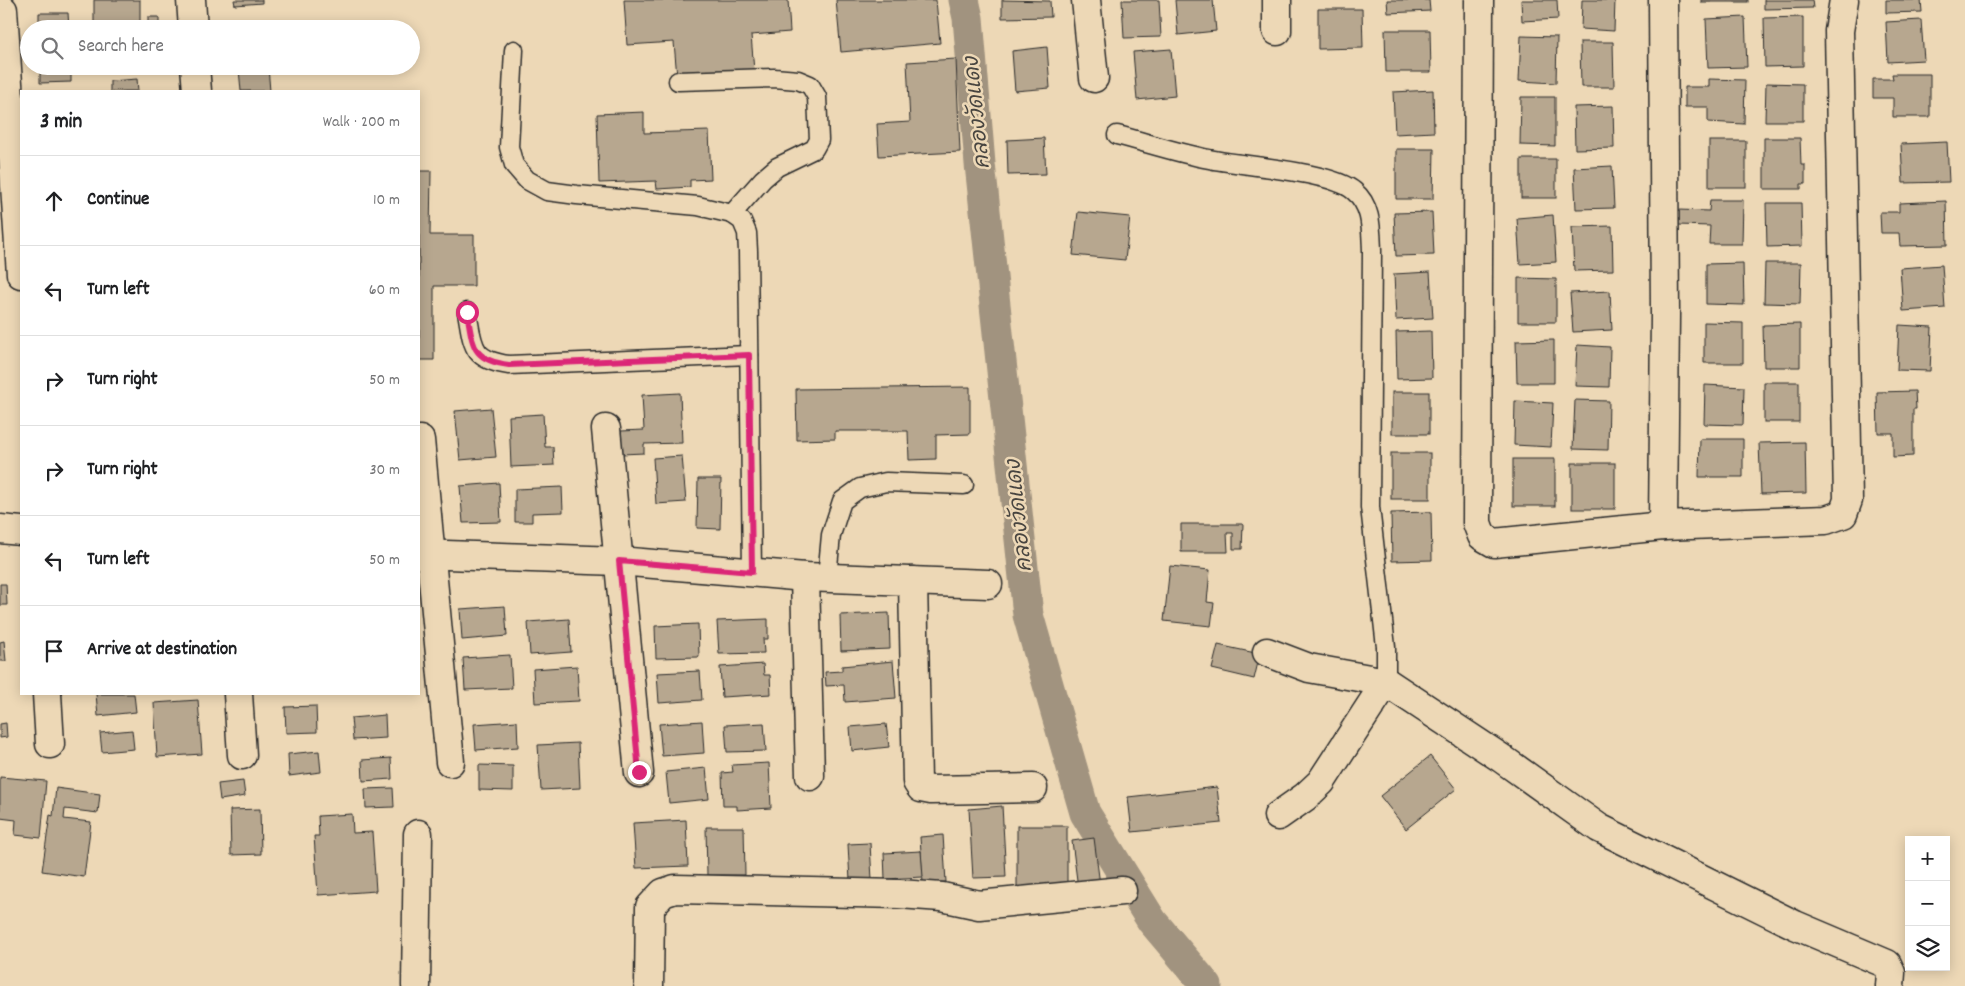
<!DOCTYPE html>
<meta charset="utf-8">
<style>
:root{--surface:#fff;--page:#f6f6f6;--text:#202124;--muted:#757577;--line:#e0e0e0}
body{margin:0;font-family:Dekko,"Playpen Sans Thai",sans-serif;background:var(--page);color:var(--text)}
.controls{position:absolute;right:15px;bottom:15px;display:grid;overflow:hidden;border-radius:0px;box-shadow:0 2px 12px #0003}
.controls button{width:45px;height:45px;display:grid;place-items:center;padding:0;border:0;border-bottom:1px solid var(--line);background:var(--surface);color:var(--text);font:25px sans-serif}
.stop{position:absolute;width:15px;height:15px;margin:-11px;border:4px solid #db2777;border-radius:50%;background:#fff}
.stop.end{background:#db2777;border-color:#fff;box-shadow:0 1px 5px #0008}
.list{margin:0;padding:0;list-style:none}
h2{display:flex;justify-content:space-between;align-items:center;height:65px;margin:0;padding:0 20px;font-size:21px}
h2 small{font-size:16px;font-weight:400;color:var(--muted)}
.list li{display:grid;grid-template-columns:32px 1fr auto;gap:15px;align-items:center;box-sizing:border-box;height:90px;padding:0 20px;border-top:1px solid var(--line)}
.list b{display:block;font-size:19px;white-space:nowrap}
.list em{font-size:16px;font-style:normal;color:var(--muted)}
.icon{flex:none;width:28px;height:28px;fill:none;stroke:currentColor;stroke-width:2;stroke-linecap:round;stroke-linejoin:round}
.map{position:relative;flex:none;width:1965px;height:986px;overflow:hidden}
.search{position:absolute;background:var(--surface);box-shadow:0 2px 12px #0003;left:20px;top:20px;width:400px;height:55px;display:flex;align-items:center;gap:12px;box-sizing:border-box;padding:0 18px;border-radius:28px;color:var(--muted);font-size:19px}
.panel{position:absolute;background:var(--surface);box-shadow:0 2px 12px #0003;left:20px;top:90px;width:400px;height:605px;border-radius:0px}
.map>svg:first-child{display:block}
</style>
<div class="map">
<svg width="1965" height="986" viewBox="0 0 1965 986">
<rect width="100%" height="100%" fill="#edd8b6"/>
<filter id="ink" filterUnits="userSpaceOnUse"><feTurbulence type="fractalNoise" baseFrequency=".02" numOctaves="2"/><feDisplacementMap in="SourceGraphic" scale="10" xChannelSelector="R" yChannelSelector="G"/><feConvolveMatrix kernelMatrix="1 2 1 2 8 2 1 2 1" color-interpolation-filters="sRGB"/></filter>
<g filter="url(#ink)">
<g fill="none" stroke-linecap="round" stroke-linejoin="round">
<path stroke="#a1937f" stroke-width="31" d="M 964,0 L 968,18 L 980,164 L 1028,615 L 1085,813 L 1152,921 L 1207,986"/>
</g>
<g fill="#b7a78f" stroke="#2b2b2b">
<rect x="94" y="0" width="46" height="26"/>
<path d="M 234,0 L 262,0 L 262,3 L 235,5 Z"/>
<path d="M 624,0 L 788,0 L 790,32 L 751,35 L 754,71 L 677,77 L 674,42 L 627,45 Z"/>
<path d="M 836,0 L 936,0 L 940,43 L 841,52 Z"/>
<path d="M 1002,0 L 1050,1 L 1051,17 L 1002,18 Z"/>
<path d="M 1122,0 L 1159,0 L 1161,37 L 1124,38 Z"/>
<path d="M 1175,0 L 1213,0 L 1216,31 L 1178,35 Z"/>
<path d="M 1387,0 L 1429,0 L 1430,11 L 1388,13 Z"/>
<path d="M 1521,0 L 1557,0 L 1558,19 L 1522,21 Z"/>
<path d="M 1582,0 L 1615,0 L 1614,31 L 1581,29 Z"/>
<rect x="1701" y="0" width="47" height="2"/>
<path d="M 1764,0 L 1812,0 L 1813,8 L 1764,9 Z"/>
<path d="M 1886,0 L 1921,0 L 1922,12 L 1886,13 Z"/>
<path d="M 1318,9 L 1362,9 L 1363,48 L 1318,49 Z"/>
<path d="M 39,13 L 68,13 L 69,29 L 39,29 Z"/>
<path d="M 148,17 L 159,17 L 159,29 L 142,29 L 142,26 L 148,26 Z"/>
<path d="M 1745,17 L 1747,67 L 1708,68 L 1706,19 Z"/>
<path d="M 1803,17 L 1803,66 L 1765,67 L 1764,18 Z"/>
<path d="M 1921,20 L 1924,60 L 1888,62 L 1886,22 Z"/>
<path d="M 263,24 L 263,29 L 234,29 L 233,27 Z"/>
<path d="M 1385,30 L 1430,30 L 1431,72 L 1386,72 Z"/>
<path d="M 1521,36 L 1557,37 L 1556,83 L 1519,81 Z"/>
<path d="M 1580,42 L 1613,42 L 1614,87 L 1581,87 Z"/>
<path d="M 1047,47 L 1050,88 L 1015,91 L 1012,51 Z"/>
<path d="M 1171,49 L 1175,96 L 1137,100 L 1133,52 Z"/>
<path d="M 956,59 L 960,152 L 879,156 L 877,124 L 910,122 L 907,62 Z"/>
<path d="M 40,66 L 71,66 L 71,82 L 40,83 Z"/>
<path d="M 268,67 L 270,91 L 241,91 L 239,69 Z"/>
<path d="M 1892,74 L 1930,74 L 1930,117 L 1893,117 L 1893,98 L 1873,98 L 1873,79 L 1893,79 Z"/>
<path d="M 137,79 L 138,91 L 110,91 L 110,81 Z"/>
<path d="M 1709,79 L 1745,80 L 1744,124 L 1708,122 L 1708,107 L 1685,107 L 1685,87 L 1709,87 Z"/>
<path d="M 1766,83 L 1803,84 L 1803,121 L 1765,121 Z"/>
<path d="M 1433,90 L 1434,132 L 1395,134 L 1393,92 Z"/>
<path d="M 1521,97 L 1555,97 L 1555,146 L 1520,145 Z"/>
<path d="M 1613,106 L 1614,148 L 1575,149 L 1574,107 Z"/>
<path d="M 644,112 L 644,133 L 709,131 L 711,179 L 690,180 L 690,187 L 657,189 L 656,181 L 599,183 L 597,114 Z"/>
<path d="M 1044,138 L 1046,174 L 1008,175 L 1007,140 Z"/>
<path d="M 1764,138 L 1800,138 L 1801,165 L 1805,165 L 1805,184 L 1801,184 L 1801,189 L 1764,189 Z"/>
<rect x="1709" y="141" width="37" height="46"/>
<path d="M 1947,142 L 1949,182 L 1903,183 L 1901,144 Z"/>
<path d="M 1396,149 L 1434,149 L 1433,199 L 1396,199 Z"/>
<rect x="1521" y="159" width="35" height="39"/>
<path d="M 1612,166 L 1614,208 L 1576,209 L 1574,168 Z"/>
<path d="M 419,171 L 431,171 L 430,235 L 474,235 L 474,286 L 434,286 L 434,360 L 419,360 Z"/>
<path d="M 1710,200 L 1743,200 L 1742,244 L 1709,244 L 1710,226 L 1678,225 L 1678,210 L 1709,211 Z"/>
<path d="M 1946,201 L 1947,245 L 1900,246 L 1899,233 L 1881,233 L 1880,212 L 1899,212 L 1899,203 Z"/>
<path d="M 1766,203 L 1801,203 L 1802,246 L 1767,247 Z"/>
<path d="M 1078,212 L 1130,217 L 1125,260 L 1073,255 Z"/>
<path d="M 1432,212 L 1434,255 L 1396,256 L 1394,213 Z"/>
<path d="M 1553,215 L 1556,262 L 1520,264 L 1517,218 Z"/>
<path d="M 1612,226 L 1613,270 L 1574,271 L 1572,227 Z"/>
<path d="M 1743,263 L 1744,305 L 1706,304 L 1706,264 Z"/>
<path d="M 1765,263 L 1801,263 L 1800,304 L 1764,303 Z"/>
<path d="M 1942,265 L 1945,308 L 1903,311 L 1900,268 Z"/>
<path d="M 1430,272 L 1433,318 L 1396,320 L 1394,274 Z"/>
<path d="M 1518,278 L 1556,279 L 1556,322 L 1518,322 Z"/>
<path d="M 1610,291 L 1612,330 L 1573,332 L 1570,293 Z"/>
<path d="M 1704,322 L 1743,323 L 1743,363 L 1704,363 Z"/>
<path d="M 1800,324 L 1800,367 L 1764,367 L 1763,325 Z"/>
<path d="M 1899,325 L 1932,327 L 1930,371 L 1897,370 Z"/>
<path d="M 1431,331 L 1432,378 L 1397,379 L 1396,332 Z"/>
<path d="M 1554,340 L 1554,383 L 1517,383 L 1516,341 Z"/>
<path d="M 1577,345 L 1610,347 L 1609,387 L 1575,386 Z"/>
<rect x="1764" y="382" width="35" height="40"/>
<path d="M 1705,385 L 1744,387 L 1743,425 L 1704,424 Z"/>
<path d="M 970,387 L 970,434 L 936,435 L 936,459 L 909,460 L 908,431 L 835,431 L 835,439 L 797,440 L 796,389 Z"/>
<path d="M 1915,391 L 1916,409 L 1913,409 L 1913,456 L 1893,457 L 1893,433 L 1878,433 L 1877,392 Z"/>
<rect x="1392" y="392" width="37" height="42"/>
<path d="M 680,393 L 682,443 L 644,444 L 644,453 L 622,454 L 621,431 L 644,430 L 642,395 Z"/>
<path d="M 1575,400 L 1609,401 L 1608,450 L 1573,449 Z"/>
<path d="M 1515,401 L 1553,403 L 1551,447 L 1514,445 Z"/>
<path d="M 491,408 L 496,457 L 460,460 L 455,411 Z"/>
<path d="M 543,414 L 545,447 L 553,447 L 554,465 L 511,467 L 509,416 Z"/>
<path d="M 1700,439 L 1743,439 L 1743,477 L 1699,477 Z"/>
<path d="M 1805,442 L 1806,493 L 1761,494 L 1759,443 Z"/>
<rect x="1391" y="453" width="39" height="46"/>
<path d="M 682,456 L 686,502 L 656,504 L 653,458 Z"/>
<rect x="1513" y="459" width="42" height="47"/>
<rect x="1572" y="463" width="43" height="46"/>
<path d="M 698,479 L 721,479 L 720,529 L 697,528 Z"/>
<path d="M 499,483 L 501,522 L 463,523 L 460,486 Z"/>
<path d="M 562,487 L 563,512 L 532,513 L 532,522 L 515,522 L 515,489 Z"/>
<path d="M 1431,512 L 1432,560 L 1392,561 L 1391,513 Z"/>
<path d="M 1181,524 L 1243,524 L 1242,549 L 1233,549 L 1233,533 L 1227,533 L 1228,552 L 1181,552 Z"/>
<path d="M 1170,566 L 1210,570 L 1207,602 L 1214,603 L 1211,626 L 1164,621 Z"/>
<path d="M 0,584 L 6,584 L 7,605 L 0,605 Z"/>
<path d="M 505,606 L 507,636 L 462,640 L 460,609 Z"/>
<path d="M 889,613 L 890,649 L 841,651 L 840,615 Z"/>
<path d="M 569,619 L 571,652 L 530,655 L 528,622 Z"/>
<path d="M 768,619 L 768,639 L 763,639 L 764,653 L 719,654 L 717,621 Z"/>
<path d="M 698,624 L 699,657 L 656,658 L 655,626 Z"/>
<path d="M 4,641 L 6,661 L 0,661 L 0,642 Z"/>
<path d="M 1218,645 L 1260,654 L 1254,679 L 1212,669 Z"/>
<path d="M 510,655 L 512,688 L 465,690 L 463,658 Z"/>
<path d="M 893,661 L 896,698 L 845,702 L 844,685 L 826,686 L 825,672 L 842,671 L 842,666 Z"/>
<path d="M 763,664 L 764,675 L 770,675 L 771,694 L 722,697 L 720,667 Z"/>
<path d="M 577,666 L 579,701 L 535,703 L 533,669 Z"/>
<path d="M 700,671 L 702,700 L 659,703 L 657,673 Z"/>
<path d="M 96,694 L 134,694 L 136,712 L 98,716 Z"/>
<path d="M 198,700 L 202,754 L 157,757 L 154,703 Z"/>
<path d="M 316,706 L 317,732 L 286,733 L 285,707 Z"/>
<path d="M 385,715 L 386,738 L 353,740 L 351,718 Z"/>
<path d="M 517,721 L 518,747 L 476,750 L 474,724 Z"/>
<path d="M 702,721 L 704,753 L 662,756 L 659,724 Z"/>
<path d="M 6,723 L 7,737 L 0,738 L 0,724 Z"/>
<path d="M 764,723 L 766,751 L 727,752 L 725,725 Z"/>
<path d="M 886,724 L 889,747 L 852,751 L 850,727 Z"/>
<path d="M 132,730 L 134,749 L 102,752 L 100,733 Z"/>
<path d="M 578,743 L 580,788 L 541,790 L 538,745 Z"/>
<path d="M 319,751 L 321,772 L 289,776 L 288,754 Z"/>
<path d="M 1430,756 L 1456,789 L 1406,829 L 1380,796 Z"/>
<path d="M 391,758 L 392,779 L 363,781 L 362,760 Z"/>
<path d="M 769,763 L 771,808 L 737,810 L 737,806 L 723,806 L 722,773 L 733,772 L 732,765 Z"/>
<path d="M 479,765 L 513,766 L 513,791 L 479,790 Z"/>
<path d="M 706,768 L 709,799 L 669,803 L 666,772 Z"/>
<path d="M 0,777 L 46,781 L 41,838 L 15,835 L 16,820 L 0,818 Z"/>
<path d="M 243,781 L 245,796 L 220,800 L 218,784 Z"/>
<path d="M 1217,787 L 1221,823 L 1132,832 L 1128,797 Z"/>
<path d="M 56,788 L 100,794 L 98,813 L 65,809 L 64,819 L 91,822 L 84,877 L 42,871 L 50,815 L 53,816 Z"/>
<path d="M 393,788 L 394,807 L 366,808 L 365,789 Z"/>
<path d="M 1002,806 L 1006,877 L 973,878 L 969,809 Z"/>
<path d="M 260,809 L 261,854 L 231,855 L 230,810 Z"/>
<path d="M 352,814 L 353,833 L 372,832 L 376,891 L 318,895 L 314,836 L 319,836 L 318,816 Z"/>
<path d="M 686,820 L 688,866 L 636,868 L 633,823 Z"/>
<rect x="1017" y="826" width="50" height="64"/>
<path d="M 706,827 L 744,827 L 745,875 L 707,875 Z"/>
<path d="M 943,835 L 946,882 L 923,883 L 920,837 Z"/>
<path d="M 1094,838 L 1100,885 L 1078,888 L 1072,841 Z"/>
<path d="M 870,843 L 872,880 L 850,881 L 848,844 Z"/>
<path d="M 921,851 L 923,877 L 885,879 L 884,853 Z"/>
</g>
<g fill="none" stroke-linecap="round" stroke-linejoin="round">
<defs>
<g id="service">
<path d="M 514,50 L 509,147 L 514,165 L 527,180 L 547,191 L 577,195 L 698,206 L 732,214 L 742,221 L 747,233 L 748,251 L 752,572"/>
<path d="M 678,81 L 774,78 L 798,80 L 810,85 L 817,97 L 819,140 L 814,149 L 777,167 L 763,179 L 732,214"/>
<path d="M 1117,135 C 1148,143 1178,153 1209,159 C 1242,166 1331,171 1354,191 C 1372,206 1371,229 1372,251 L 1370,507 L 1386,647 L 1386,682"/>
<path d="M 467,312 C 473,345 471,360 509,365 L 749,355"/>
<path d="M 827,577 L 831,535 L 842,501 L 860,488 L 886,482 L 964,485"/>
</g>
<g id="minor">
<path d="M 191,0 L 193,29"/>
<path d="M 1086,0 L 1094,78"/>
<path d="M 1479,0 L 1477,523 L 1482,536 L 1494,543 L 1663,526 L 1826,520 L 1843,514 L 1848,500 L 1839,31 L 1844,0"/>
<path d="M 1663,0 L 1665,314 L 1663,526"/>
<path d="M 3,10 L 21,274"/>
<path d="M 1277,31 L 1277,0"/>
<path d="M 195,66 L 197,91"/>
<path d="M 606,429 L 639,773"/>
<path d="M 420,440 L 450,762"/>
<path d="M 0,529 L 21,531"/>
<path d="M 419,554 L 619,561 L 805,577 L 988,584"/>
<path d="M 805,577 L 810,776"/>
<path d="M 913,581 L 917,782 L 921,788 L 931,790 L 1033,788"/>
<path d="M 1267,652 L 1309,668 L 1386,682 L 1501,758 L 1599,828 L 1795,925 L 1887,964 L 1891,973 L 1890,986"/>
<path d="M 47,694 L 50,744"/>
<path d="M 238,694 L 242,755"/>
<path d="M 1278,816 L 1305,797 L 1321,782 L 1386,682"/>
<path d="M 416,986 L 418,834"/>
<path d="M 649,986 L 650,907 L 663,893 L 675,889 L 899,894 L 942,897 L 979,905 L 1122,891"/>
</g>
</defs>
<use href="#service" stroke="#2b2b2b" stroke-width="21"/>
<use href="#minor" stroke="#2b2b2b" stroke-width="31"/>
<use href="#service" stroke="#edd8b6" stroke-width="18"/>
<use href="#minor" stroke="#edd8b6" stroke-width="28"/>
</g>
</g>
<g fill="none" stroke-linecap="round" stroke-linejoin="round" filter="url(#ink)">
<path stroke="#db2777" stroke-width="6" d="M 467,312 C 473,345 471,360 509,365 L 749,355 L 752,572 L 619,561 L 639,772"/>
</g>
<g text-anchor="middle" stroke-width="5" stroke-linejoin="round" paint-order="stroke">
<g font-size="21" font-style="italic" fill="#484540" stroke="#edd8b6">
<text transform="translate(976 113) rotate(-96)" y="7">คลองวัดแดง</text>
<text transform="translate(1018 516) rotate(-96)" y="7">คลองวัดแดง</text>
</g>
</g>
</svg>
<div class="controls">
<button>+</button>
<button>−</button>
<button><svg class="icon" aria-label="layers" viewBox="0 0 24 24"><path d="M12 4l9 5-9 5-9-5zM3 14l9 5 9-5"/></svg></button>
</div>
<div class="stop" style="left:467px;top:312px"></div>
<div class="stop end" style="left:639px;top:772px"></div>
<div class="search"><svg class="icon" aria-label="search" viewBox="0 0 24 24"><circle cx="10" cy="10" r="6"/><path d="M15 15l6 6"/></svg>Search here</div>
<section class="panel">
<h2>3 min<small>Walk · 200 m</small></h2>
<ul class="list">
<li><svg class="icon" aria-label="ahead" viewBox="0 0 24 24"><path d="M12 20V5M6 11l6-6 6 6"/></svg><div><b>Continue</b></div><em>10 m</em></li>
<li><svg class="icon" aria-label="left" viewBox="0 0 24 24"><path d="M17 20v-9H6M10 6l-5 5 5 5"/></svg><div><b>Turn left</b></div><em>60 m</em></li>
<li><svg class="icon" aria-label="right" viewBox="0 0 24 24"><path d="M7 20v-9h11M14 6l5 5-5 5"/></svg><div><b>Turn right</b></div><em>50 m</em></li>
<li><svg class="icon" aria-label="right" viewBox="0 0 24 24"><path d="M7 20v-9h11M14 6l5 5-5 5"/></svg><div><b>Turn right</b></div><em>30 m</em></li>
<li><svg class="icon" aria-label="left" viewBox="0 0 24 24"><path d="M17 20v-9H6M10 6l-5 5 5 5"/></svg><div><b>Turn left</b></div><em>50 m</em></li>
<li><svg class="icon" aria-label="arrive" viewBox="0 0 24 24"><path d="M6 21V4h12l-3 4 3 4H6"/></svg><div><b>Arrive at destination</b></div></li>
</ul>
</section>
</div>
